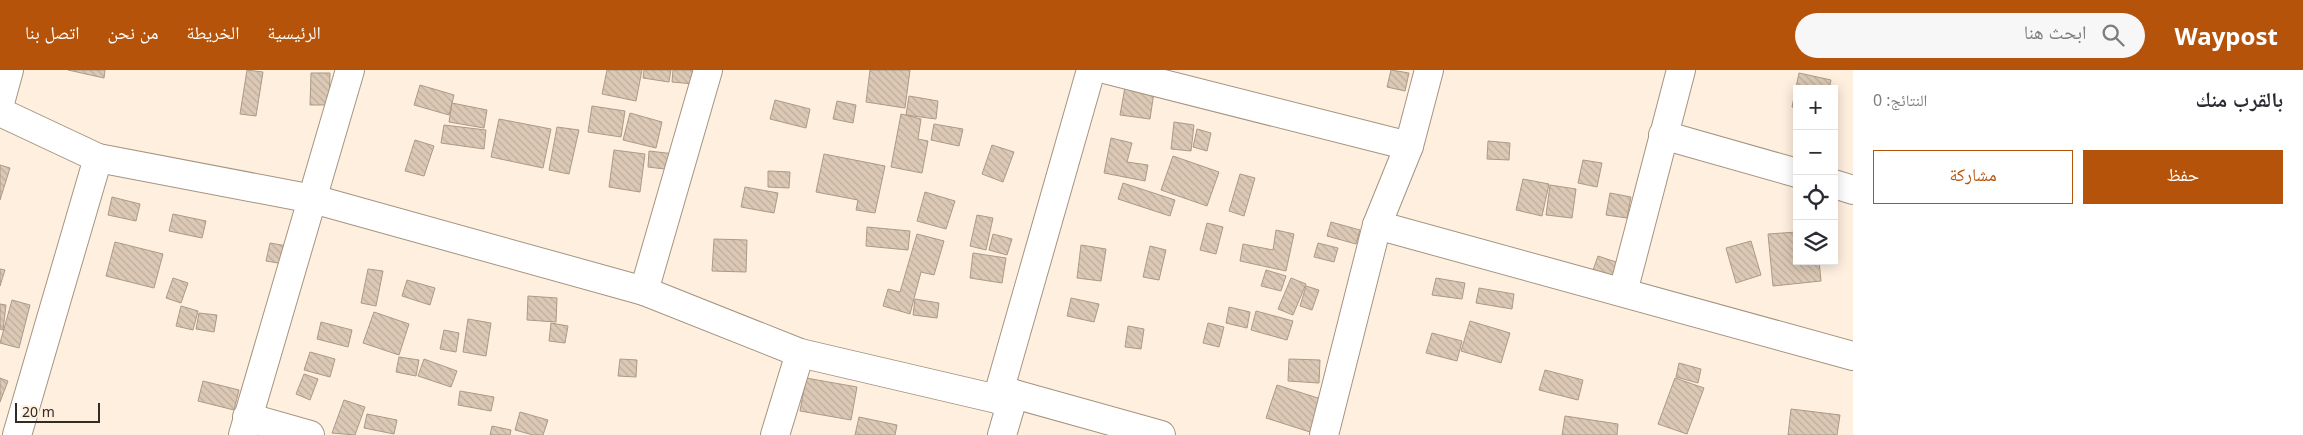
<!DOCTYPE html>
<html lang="ar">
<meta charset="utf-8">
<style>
:root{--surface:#fff;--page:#f7f7f7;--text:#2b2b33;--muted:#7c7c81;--line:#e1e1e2;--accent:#b45309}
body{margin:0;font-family:"Noto Sans","Noto Naskh Arabic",sans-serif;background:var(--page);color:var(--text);direction:rtl}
.controls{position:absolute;right:15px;top:15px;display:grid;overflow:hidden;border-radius:0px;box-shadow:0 2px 12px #0003}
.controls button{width:45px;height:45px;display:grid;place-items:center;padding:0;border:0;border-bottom:1px solid var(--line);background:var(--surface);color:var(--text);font:25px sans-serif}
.scale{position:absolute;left:15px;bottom:12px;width:85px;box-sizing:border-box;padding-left:5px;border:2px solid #332c24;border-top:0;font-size:14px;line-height:18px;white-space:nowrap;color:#332c24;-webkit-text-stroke:4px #feefdf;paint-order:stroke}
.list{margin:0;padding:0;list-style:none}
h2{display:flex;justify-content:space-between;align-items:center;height:65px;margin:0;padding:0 20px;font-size:21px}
h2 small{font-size:16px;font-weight:400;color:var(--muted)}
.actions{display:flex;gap:10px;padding:15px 20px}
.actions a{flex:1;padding:11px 0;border:1px solid var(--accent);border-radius:0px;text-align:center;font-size:18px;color:var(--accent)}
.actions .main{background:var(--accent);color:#fff}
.icon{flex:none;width:28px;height:28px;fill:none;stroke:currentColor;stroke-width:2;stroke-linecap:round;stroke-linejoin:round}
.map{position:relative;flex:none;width:1853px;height:365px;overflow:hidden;direction:ltr}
header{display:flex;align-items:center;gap:30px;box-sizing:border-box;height:70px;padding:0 25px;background:var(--accent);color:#fff}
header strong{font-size:24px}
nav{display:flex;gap:28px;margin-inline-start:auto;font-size:18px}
.search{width:350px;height:45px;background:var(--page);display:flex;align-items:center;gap:12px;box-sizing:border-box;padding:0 18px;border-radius:28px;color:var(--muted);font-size:19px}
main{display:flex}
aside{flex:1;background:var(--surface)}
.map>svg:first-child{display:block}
</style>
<header>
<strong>Waypost</strong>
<div class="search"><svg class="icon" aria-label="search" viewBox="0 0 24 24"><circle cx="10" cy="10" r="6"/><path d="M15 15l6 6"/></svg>ابحث هنا</div>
<nav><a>الرئيسية</a><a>الخريطة</a><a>من نحن</a><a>اتصل بنا</a></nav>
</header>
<main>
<aside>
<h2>بالقرب منك<small>النتائج: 0</small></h2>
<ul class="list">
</ul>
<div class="actions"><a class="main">حفظ</a><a>مشاركة</a></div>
</aside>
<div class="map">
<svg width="1853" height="365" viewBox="0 0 1853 365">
<defs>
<pattern id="building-back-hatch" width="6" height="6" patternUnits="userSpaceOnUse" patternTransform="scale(1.25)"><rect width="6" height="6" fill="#dcc9b5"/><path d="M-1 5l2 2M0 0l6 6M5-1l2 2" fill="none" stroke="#bdad9c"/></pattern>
</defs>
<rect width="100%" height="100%" fill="#feefdf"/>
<g fill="url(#building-back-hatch)" stroke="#ab9a87">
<path d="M 68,0 L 105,0 L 104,8 Z"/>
<path d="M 247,0 L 263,2 L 256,46 L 240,44 Z"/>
<path d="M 607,0 L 642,0 L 636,31 L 602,24 Z"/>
<path d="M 644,0 L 671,0 L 669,12 L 643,8 Z"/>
<path d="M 673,0 L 695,0 L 694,14 L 672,12 Z"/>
<path d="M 870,0 L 910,0 L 905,38 L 866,32 Z"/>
<path d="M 1391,0 L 1409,3 L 1405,21 L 1387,17 Z"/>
<path d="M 311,3 L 330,3 L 329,35 L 310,35 Z"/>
<path d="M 1799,3 L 1831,10 L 1829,19 L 1797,19 L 1797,38 L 1792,37 Z"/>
<path d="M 420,15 L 454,25 L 449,45 L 414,35 Z"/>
<path d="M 1125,17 L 1154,22 L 1150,49 L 1120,45 Z"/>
<path d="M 909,26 L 938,31 L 936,49 L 906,45 Z"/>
<path d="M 775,30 L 810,39 L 806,58 L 770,49 Z"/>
<path d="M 837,31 L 856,35 L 853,53 L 833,49 Z"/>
<path d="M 452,33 L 487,40 L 484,58 L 449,52 Z"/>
<path d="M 592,36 L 625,41 L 621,67 L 588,62 Z"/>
<path d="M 630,43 L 662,52 L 656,78 L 623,70 Z"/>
<path d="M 901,44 L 921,49 L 918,69 L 928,71 L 922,103 L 891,97 Z"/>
<path d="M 499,49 L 551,59 L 543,98 L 491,87 Z"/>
<path d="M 1174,52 L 1194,55 L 1191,81 L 1171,79 Z"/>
<path d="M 934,54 L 963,59 L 959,76 L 931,70 Z"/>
<path d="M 444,55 L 486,60 L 484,79 L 441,73 Z"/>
<path d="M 557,57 L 579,60 L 569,104 L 549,100 Z"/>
<path d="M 1197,59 L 1211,63 L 1207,81 L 1193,77 Z"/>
<path d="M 1111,68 L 1132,73 L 1127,92 L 1148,95 L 1145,111 L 1104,103 Z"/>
<path d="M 415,70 L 434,76 L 424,106 L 405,101 Z"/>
<path d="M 1488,71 L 1510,73 L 1509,90 L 1487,89 Z"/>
<path d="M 992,75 L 1014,82 L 1003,112 L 982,104 Z"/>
<path d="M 614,80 L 645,84 L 640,122 L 609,117 Z"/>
<path d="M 649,81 L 675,84 L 673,100 L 648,97 Z"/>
<path d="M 824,84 L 885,96 L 875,143 L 856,140 L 858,130 L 816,122 Z"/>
<path d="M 1173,86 L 1219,102 L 1207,136 L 1161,120 Z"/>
<path d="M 1583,90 L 1602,93 L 1597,117 L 1578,113 Z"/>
<path d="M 0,95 L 10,98 L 0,130 Z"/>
<path d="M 768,101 L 790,102 L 789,118 L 768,117 Z"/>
<path d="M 1240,104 L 1255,108 L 1244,146 L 1229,141 Z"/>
<path d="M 1523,109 L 1549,114 L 1542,146 L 1516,140 Z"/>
<path d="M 1123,113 L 1175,130 L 1170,146 L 1118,129 Z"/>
<path d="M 1550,115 L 1576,119 L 1572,148 L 1546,145 Z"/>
<path d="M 745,117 L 778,123 L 774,143 L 741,137 Z"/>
<path d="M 925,122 L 955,131 L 946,159 L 917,151 Z"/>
<path d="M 1610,123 L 1631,127 L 1627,148 L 1606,145 Z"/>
<path d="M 112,127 L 140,134 L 136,151 L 108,145 Z"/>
<path d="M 173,144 L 206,151 L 202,168 L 169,161 Z"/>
<path d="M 977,145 L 993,148 L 986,180 L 970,176 Z"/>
<path d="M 1331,152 L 1360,160 L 1356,174 L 1327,166 Z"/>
<path d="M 1207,153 L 1223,157 L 1216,184 L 1200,180 Z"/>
<path d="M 867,157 L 910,161 L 908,180 L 866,176 Z"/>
<path d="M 1276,160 L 1294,164 L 1286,201 L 1240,191 L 1243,174 L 1273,180 Z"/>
<path d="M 1797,162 L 1797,191 L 1819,191 L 1821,211 L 1773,216 L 1768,164 Z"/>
<path d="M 917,164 L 944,171 L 934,205 L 921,202 L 910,244 L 883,236 L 888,219 L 900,222 Z"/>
<path d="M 993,164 L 1012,169 L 1007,185 L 989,180 Z"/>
<path d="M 714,169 L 747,170 L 746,202 L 712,201 Z"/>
<path d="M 1751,171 L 1761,205 L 1736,213 L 1726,178 Z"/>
<path d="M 115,172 L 163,184 L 154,218 L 106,206 Z"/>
<path d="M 270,173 L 287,176 L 284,194 L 266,191 Z"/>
<path d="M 1318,173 L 1338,178 L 1334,192 L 1314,187 Z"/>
<path d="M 1081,175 L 1106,179 L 1101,211 L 1077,208 Z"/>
<path d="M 1150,176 L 1166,180 L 1159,210 L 1143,207 Z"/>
<path d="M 973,183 L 1006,188 L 1002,213 L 970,208 Z"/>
<path d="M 1598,186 L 1619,193 L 1614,210 L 1592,203 Z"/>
<path d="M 0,199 L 5,200 L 0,216 Z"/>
<path d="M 368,199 L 383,201 L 376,236 L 361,233 Z"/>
<path d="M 1266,200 L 1286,206 L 1281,221 L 1261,216 Z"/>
<path d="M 173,208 L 188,213 L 181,233 L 166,228 Z"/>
<path d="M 1291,208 L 1306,214 L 1293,245 L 1278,239 Z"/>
<path d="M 1436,208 L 1465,213 L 1462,229 L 1432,225 Z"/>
<path d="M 407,210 L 435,218 L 430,235 L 402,226 Z"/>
<path d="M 1306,216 L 1319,220 L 1312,240 L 1300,236 Z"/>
<path d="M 1479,218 L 1514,224 L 1512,239 L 1476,233 Z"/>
<path d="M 528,226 L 557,228 L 556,252 L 527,250 Z"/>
<path d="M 1071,228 L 1099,234 L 1094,252 L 1067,246 Z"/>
<path d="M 915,229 L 939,233 L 937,248 L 913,245 Z"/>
<path d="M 12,230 L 30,235 L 19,278 L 0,273 Z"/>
<path d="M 0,234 L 6,235 L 3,260 L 0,259 Z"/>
<path d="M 181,236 L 198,241 L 193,260 L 176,256 Z"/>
<path d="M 1229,237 L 1250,242 L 1247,258 L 1226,253 Z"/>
<path d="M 1256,241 L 1293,251 L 1287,270 L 1251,260 Z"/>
<path d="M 374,242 L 409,254 L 399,285 L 363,273 Z"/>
<path d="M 199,243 L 217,245 L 214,262 L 196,259 Z"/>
<path d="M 468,249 L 491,253 L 486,286 L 463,282 Z"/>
<path d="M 1470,251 L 1510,263 L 1501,293 L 1461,281 Z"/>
<path d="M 321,252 L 352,260 L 348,277 L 317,269 Z"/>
<path d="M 551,253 L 568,256 L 565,273 L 549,271 Z"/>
<path d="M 1208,253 L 1224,257 L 1219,277 L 1203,273 Z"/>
<path d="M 1128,256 L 1144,259 L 1141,279 L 1125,277 Z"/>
<path d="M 444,260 L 459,263 L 456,282 L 440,279 Z"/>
<path d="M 1432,263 L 1462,271 L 1457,291 L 1426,283 Z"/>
<path d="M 310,282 L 335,289 L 330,307 L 304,300 Z"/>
<path d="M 399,287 L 419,290 L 416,306 L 396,302 Z"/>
<path d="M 424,289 L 457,301 L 451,317 L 418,306 Z"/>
<path d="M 620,289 L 637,290 L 636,307 L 618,306 Z"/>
<path d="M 1289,289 L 1320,290 L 1319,313 L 1288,311 Z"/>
<path d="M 1679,293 L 1701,299 L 1698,313 L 1676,307 Z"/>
<path d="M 1545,300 L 1583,310 L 1578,330 L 1539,320 Z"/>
<path d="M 304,304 L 318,309 L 310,330 L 296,324 Z"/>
<path d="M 0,308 L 8,311 L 0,332 Z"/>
<path d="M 806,308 L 857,317 L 851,350 L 800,341 Z"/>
<path d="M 1675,308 L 1704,318 L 1687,364 L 1658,354 Z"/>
<path d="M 203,311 L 239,320 L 234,340 L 198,331 Z"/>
<path d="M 1277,315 L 1321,329 L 1310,362 L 1266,348 Z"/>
<path d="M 460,321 L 494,327 L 491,341 L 458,335 Z"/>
<path d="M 344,330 L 365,337 L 355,365 L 332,363 Z"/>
<path d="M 1791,339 L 1840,345 L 1837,365 L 1788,365 Z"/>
<path d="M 520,342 L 548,350 L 543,365 L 533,365 L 515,360 Z"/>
<path d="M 367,344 L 397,350 L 394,364 L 364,358 Z"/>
<path d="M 1565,346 L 1618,354 L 1617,365 L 1562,365 Z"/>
<path d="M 859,347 L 897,355 L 895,365 L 855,365 Z"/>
<path d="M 492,356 L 511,360 L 510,365 L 490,365 Z"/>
</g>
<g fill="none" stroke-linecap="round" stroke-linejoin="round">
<defs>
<g id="minor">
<path d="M 1108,0 L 1409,76"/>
<path d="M 0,33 L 9,0"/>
<path d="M 1663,65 L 1797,103"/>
<path d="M 1834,114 L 1853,120"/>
<path d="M 1377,155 L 1853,286"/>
<path d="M 644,221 L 708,0"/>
<path d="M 1623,222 L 1681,0"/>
<path d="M 997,329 L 1091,0"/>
<path d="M 247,347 L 310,365"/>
<path d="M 17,365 L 98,88"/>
<path d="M 243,365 L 350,0"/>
<path d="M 775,365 L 800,283"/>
<path d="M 1002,365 L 1014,324"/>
<path d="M 1324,365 L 1377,155 L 1409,76 L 1429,0"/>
</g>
<path id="tertiary" d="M 0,42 L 98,88 L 313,129 L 644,221 L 800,283 L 997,329 L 1014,324 L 1161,365"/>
</defs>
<use href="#minor" stroke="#a59481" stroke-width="30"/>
<use href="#tertiary" stroke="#a59481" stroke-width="30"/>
<use href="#minor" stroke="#fff" stroke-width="28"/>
<use href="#tertiary" stroke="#fff" stroke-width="28"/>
</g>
</svg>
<div class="controls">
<button>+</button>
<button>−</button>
<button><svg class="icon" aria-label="locate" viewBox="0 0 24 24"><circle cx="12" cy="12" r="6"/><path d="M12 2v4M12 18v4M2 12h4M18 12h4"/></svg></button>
<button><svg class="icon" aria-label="layers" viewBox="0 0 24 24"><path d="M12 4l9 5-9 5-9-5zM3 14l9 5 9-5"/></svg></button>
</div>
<div class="scale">20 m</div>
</div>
</main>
